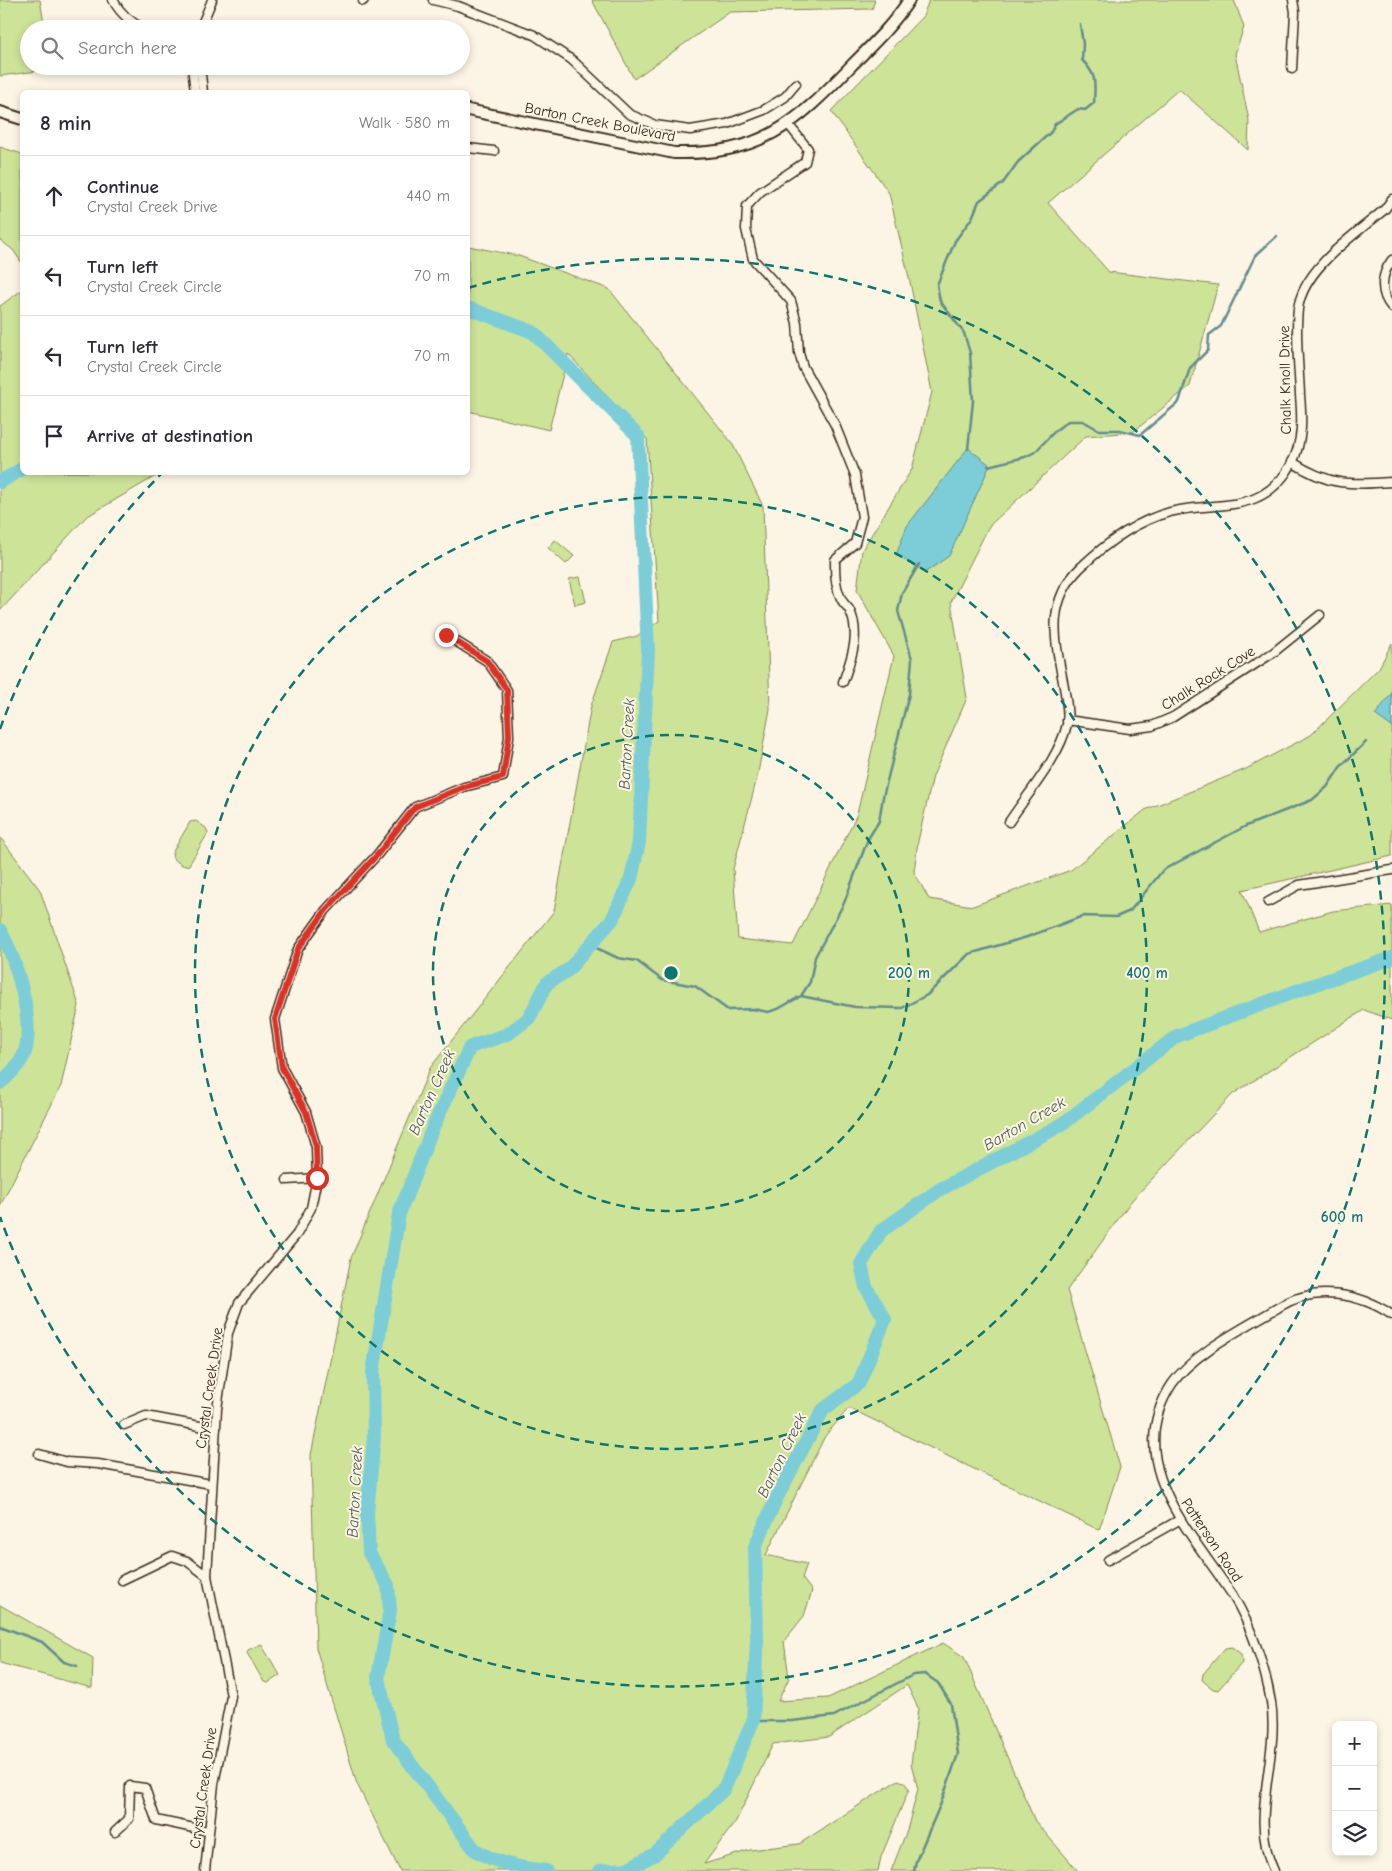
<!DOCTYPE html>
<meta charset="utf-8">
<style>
:root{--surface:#fff;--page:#f2f2f3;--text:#2b2b33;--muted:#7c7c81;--line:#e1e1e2}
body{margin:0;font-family:"Comic Neue",sans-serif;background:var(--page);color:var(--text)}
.controls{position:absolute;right:15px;bottom:15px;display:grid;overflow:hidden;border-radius:8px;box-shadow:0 2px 8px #0003}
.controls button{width:45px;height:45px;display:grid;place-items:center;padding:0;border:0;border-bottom:1px solid var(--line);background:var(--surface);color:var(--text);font:25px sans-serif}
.stop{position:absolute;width:15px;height:15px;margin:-11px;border:4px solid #d93025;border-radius:50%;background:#fff}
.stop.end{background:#d93025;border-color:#fff;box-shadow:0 1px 5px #0008}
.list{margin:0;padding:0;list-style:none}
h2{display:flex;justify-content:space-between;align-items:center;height:65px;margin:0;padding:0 20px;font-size:21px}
h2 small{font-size:16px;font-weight:400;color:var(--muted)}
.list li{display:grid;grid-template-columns:32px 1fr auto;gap:15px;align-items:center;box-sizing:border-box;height:80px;padding:0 20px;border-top:1px solid var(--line)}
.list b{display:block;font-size:19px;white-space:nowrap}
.list p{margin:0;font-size:16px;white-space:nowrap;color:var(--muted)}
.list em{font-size:16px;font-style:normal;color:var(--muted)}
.icon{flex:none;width:28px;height:28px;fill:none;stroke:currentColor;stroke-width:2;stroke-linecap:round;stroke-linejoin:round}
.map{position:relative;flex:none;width:1392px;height:1871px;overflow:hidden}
.search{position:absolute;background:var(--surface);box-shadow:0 2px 8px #0003;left:20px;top:20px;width:450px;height:55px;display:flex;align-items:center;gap:12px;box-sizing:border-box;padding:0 18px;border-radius:28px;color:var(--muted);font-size:19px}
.panel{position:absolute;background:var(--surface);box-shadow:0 2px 8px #0003;left:20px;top:90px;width:450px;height:385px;border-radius:8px}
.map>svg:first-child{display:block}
</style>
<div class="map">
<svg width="1392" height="1871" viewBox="0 0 1392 1871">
<rect width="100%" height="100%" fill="#fcf5e5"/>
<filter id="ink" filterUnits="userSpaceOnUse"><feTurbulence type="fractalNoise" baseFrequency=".02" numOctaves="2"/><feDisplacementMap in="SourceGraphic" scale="10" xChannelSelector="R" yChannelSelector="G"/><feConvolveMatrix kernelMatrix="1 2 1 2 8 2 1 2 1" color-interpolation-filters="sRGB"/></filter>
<g filter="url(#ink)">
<g fill="#cde398" stroke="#84865b">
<path d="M 0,0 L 40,0 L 45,29 L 29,29 L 29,66 L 53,66 L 53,69 L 0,76 Z"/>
<path d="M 592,0 L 875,0 L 872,9 L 730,12 L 634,79 Z"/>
<path d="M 929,0 L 1234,0 L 1244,27 L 1235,54 L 1249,120 L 1248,150 L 1179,89 L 1048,203 L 1109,272 L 1218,285 L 1190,386 L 1133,432 L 1086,436 L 989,526 L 951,602 L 967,698 L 933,776 L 918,841 L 914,872 L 929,899 L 973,906 L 1071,870 L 1145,810 L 1246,769 L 1311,735 L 1379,668 L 1392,643 L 1392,856 L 1242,890 L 1259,932 L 1333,911 L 1392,905 L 1392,1020 L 1364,1010 L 1233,1094 L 1132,1200 L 1067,1290 L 1120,1467 L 1099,1530 L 849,1408 L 825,1436 L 766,1555 L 807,1564 L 802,1578 L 812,1591 L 804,1616 L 784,1641 L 789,1678 L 778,1701 L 828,1698 L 943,1643 L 964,1657 L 1035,1821 L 1078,1871 L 891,1871 L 907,1830 L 918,1789 L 911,1764 L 918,1708 L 907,1685 L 829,1737 L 773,1744 L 736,1821 L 704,1864 L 750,1850 L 799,1844 L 898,1780 L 904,1782 L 909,1789 L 881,1857 L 878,1871 L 400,1871 L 357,1784 L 316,1648 L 311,1455 L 351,1258 L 430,1068 L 554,911 L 591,706 L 613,642 L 637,636 L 659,621 L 647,439 L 568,354 L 549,430 L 468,411 L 468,246 L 519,256 L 609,289 L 732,443 L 763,506 L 770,709 L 757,778 L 733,869 L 738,939 L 793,945 L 857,814 L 894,656 L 857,590 L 862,550 L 912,469 L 932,392 L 910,282 L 889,193 L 831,111 L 923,16 Z"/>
<path d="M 0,147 L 22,154 L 22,263 L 13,250 L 0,240 Z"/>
<path d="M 22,290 L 22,472 L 161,473 L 86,517 L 0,611 L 0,306 Z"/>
<path d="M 555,540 L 574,556 L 566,564 L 548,548 Z"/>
<path d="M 580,577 L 586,602 L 575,605 L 569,579 Z"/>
<path d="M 196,821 L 206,828 L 208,833 L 189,865 L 184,866 L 173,859 L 172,853 L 190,822 Z"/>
<path d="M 0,837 L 40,890 L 79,1005 L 61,1086 L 0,1206 Z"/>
<path d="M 0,1605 L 93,1658 L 92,1688 L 0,1663 Z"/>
<path d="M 261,1644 L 280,1675 L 268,1683 L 264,1682 L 247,1653 L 248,1650 Z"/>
<path d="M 1232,1647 L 1241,1654 L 1242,1663 L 1218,1690 L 1213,1689 L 1202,1680 L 1203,1674 L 1225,1648 Z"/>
</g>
<g fill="#7dcdd9" stroke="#638c8e">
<path d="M 968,448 L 990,465 L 949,556 L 926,572 L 896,555 L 907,526 Z"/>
<path d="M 1392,693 L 1392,727 L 1375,715 Z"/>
</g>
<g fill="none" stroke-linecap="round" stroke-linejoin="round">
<g stroke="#638c8e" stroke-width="2.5">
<path d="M 968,449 L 973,401 L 970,353 L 964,333 L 940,301 L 937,285 L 955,241 L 972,218 L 979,201 L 1003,183 L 1018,162 L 1051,132 L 1055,124 L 1078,109 L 1085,110 L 1094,103 C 1095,82 1097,75 1082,60 L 1083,44 L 1080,24"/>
<path d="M 988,466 L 1025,457 L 1035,452 L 1056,430 L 1068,421 L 1083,421 L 1099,430 L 1120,430 L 1140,435 L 1179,402 L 1190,368 L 1208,350 L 1209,335 L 1221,326 L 1255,256 L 1277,236"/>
<path d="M 590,945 L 618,958 L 637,961 L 662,980 L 695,986 L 728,1010 L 753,1009 L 768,1012 L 778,1009 L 801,996 L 855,1007 L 902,1008 L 927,995 L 969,954 L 1027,937 L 1083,916 L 1116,917 L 1130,911 L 1163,870 L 1246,826 L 1312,800 L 1327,787 L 1341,766 L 1366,742"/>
<path d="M 801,996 L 810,982 L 815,957 L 844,903 L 868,839 L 879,821 L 883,797 L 909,694 L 912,659 L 898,611 L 902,593 L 919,564"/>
<path d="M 0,1626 L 42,1642 L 64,1662 L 77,1666"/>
<path d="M 753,1721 L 792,1721 L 834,1716 L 913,1675 L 925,1674 L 938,1683 L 951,1704 L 958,1754 L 941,1803 L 916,1861 L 914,1871"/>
<path d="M 513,1867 L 513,1871"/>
</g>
<g stroke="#7dcdd9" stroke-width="14">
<path d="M 468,308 L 533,332 L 638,436 L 648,650 L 639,842 L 631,879 L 612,920 L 568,970 L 547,983 L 529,1018 L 508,1034 L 470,1047 L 433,1127 L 399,1214 L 373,1372 L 374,1436 L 367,1513 L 369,1553 L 388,1585 L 390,1610 L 378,1678 L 393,1740 L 475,1850 C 498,1864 519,1868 546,1871"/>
<path d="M 0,482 L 22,469"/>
<path d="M 0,930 C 16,959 37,1026 23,1057 C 18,1066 8,1077 0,1083"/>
<path d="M 600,1871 L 627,1869 L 655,1854 L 724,1789 L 753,1721 L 757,1640 L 755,1547 L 776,1499 L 823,1410 L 859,1383 L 885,1319 L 866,1287 L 861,1264 L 881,1231 L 939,1190 L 1061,1125 L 1177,1036 L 1307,987 L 1392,958"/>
</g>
<defs>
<g id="minor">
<path d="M 113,0 C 120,13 131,23 145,29"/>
<path d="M 433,0 L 458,6 L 534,35 L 572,60 L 629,114 L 655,125 L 690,130 L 727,124 L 764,110 L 785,97 L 796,84"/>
<path d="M 363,1 L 364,0"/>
<path d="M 200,29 L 212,0"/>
<path d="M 192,66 L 195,92"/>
<path d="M 200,66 L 203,92"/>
<path d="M 1292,69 L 1295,12 L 1293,0"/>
<path d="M 788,124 L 808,149 L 805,162 L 760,192 L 747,206 L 746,229 L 753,259 L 791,301 L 797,323 L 799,353 L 803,367 L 835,425 L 855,475 L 862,517 L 855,543 L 835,560 C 835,574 835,589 843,602 C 845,605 848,607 850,611 C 861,635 851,659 843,682"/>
<path d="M 468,148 L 494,151"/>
<path d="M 1392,260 C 1381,274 1379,293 1392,308"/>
<path d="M 1292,462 C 1330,486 1349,485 1392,482"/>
<path d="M 1067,720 L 1130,729 L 1152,726 L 1173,717 L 1274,652 L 1320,615"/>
<path d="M 1009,822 C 1028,793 1060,757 1067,724 C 1069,712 1066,699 1064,687 C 1056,643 1044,604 1080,568 C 1105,544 1136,521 1170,512 C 1217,500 1263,517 1292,463 C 1303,441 1302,418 1300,395 C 1299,366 1295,337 1298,309 C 1303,268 1356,234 1385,209 L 1392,199"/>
<path d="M 1268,902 L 1299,885 L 1392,870"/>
<path d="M 287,1180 L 317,1178"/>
<path d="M 124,1425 L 146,1416 L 216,1429"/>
<path d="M 39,1454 L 67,1462 L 98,1464 L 211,1484"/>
<path d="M 1108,1560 L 1179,1520"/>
<path d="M 122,1580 L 172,1556 L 187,1561 L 207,1576"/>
<path d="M 115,1832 L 129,1819 L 130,1786 L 145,1788 L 156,1820 L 208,1831"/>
<path d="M 205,1871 L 214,1784 L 231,1696 L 207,1576 L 217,1409 L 228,1333 L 239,1303 L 297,1234 L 311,1208 L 317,1178 L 316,1147 L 306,1112 L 282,1068 L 275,1019 L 298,949 L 326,910 L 377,855 L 415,807 L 464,787 L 503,777 L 509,737 L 507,690 L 487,661 L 446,635"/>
<path d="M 1274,1871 C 1248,1817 1280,1759 1271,1702 C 1265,1667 1252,1627 1233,1596 C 1193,1534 1120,1463 1172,1384 C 1194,1352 1246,1327 1279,1307 C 1313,1285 1360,1293 1392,1315"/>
</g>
<g id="tertiary">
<path d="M 468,110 L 674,153 C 761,155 794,125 851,66 C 872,45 893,25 909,0"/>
<path d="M 0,112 L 22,119"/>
</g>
</defs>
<use href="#minor" stroke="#3b2a1e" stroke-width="11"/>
<use href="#tertiary" stroke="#3b2a1e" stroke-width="14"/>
<use href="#minor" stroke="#fcf5e5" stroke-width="8"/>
<use href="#tertiary" stroke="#fcf5e5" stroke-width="10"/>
</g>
</g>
<g fill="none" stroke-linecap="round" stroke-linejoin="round" filter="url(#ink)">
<path stroke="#d93025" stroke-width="6" d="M 317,1178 L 316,1146 L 306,1112 L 282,1068 L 275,1019 L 298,949 L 326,910 L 377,855 L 415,807 L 464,787 L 503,777 L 509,736 L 507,690 L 487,661 L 446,635"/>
</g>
<g fill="none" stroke="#0f766e" stroke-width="2.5" stroke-dasharray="9 6">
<circle cx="671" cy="973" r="238"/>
<circle cx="671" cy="973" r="476"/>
<path d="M0 729A714 714 0 0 1 162 473M468 288A714 714 0 1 1 0 1217"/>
</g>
<g text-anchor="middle" stroke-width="4" stroke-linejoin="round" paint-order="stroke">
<g font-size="15" fill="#3b2a1e" stroke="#fcf5e5">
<text transform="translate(600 122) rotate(11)" y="5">Barton Creek Boulevard</text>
<text transform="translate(1285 380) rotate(-91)" y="5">Chalk Knoll Drive</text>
<text transform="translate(1208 678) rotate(-32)" y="5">Chalk Rock Cove</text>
<text transform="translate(209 1388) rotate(-82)" y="5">Crystal Creek Drive</text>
<text transform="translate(1212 1540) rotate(56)" y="5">Patterson Road</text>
<text transform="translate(203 1788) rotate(-82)" y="5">Crystal Creek Drive</text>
</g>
<g font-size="16" font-style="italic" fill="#4f5b56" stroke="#fcf5e5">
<text transform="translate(626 744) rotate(-87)" y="6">Barton Creek</text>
<text transform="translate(431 1092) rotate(-66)" y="6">Barton Creek</text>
<text transform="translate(1024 1123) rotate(-30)" y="6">Barton Creek</text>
<text transform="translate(781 1455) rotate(-64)" y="6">Barton Creek</text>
<text transform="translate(354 1492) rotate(-87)" y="6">Barton Creek</text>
</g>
</g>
<circle cx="671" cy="973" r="8" fill="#0f766e" stroke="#fcf5e5" stroke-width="2.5"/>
<g font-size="15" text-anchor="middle" font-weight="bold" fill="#0f766e" stroke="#fcf5e5" stroke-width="4" stroke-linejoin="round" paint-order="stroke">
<text x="909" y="978">200 m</text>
<text x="1147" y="978">400 m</text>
<text x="1342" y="1222">600 m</text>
</g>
</svg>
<div class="controls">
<button>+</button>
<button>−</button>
<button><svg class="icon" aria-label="layers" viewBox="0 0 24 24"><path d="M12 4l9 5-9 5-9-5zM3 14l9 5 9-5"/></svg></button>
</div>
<div class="stop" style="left:317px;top:1178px"></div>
<div class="stop end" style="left:446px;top:635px"></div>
<div class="search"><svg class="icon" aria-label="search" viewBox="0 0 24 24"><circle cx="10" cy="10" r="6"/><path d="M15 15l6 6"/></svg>Search here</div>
<section class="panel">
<h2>8 min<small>Walk · 580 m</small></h2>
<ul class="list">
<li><svg class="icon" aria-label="ahead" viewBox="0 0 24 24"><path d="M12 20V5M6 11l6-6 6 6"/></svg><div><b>Continue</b><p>Crystal Creek Drive</p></div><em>440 m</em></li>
<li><svg class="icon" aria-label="left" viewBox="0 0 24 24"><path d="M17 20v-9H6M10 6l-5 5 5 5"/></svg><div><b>Turn left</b><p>Crystal Creek Circle</p></div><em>70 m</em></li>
<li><svg class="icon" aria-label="left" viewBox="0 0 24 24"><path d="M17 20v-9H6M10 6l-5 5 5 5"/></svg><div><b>Turn left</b><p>Crystal Creek Circle</p></div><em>70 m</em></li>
<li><svg class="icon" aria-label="arrive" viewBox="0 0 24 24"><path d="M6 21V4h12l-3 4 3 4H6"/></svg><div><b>Arrive at destination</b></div></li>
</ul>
</section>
</div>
